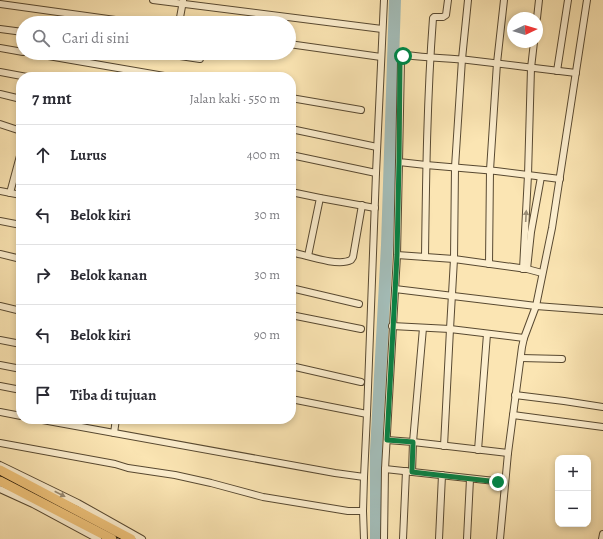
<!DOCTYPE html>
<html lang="id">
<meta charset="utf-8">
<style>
:root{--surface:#fff;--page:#f2f2f3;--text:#2b2b33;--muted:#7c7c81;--line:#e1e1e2}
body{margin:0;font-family:Alegreya,serif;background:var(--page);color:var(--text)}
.controls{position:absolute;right:12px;bottom:12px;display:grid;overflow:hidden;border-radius:8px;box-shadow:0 2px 6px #0003}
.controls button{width:36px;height:36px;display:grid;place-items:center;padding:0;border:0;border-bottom:1px solid var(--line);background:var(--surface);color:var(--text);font:20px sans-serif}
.compass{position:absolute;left:507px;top:12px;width:36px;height:36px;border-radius:50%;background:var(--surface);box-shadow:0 2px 6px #0003;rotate:86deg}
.stop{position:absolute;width:12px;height:12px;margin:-9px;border:3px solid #0b8043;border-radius:50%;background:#fff}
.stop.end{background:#0b8043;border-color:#fff;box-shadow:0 1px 4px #0008}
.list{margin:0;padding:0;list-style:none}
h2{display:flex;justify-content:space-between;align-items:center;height:52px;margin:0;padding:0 16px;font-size:17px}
h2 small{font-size:13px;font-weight:400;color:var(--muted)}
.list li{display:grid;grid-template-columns:26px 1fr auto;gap:12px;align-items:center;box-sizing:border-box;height:60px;padding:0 16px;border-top:1px solid var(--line)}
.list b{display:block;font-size:15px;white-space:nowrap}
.list em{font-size:13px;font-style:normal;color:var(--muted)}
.icon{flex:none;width:22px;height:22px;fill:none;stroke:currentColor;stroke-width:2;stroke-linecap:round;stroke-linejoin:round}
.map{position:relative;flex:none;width:603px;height:539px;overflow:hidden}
.search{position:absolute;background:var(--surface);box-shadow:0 2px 6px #0003;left:16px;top:16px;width:280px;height:44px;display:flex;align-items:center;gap:10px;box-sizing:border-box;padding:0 14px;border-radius:22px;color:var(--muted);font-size:15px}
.panel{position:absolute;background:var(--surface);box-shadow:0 2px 6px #0003;left:16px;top:72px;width:280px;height:352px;border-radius:16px}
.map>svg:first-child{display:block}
</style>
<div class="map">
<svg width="603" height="539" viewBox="0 0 603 539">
<rect width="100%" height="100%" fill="#fbe5b3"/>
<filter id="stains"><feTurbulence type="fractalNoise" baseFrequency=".005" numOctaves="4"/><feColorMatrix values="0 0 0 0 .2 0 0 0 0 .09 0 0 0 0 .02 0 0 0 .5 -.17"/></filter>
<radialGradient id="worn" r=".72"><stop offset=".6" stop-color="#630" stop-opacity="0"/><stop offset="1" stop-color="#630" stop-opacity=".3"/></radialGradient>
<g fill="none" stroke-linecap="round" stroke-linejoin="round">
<path stroke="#a3bcb7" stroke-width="12" d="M 376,539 L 376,451 L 387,245 L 395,0"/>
<defs>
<g id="minor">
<path d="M 153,0 L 382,29"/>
<path d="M 0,4 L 137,23"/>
<path d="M 537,18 L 539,0"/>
<path d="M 179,23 L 183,1"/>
<path d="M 0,29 L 23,32"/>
<path d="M 289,44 L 381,57"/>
<path d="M 0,48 L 23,52"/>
<path d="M 31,53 L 170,77"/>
<path d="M 160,53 L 200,59"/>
<path d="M 557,71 L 568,0"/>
<path d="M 0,72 L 27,77"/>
<path d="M 0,94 L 21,99"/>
<path d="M 291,98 L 361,110"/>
<path d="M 0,124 L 21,131"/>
<path d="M 291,129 L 377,147"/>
<path d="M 291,155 L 376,173"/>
<path d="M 560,179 L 496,171 L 426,165 L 399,162 L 401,61 L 403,56 L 406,55 C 427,58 447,58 468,60 C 504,64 540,69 576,73"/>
<path d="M 0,191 L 21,195"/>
<path d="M 291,192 L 320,198 L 375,208"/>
<path d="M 10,193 L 21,152"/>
<path d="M 0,221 L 21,225"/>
<path d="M 291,252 C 305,255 338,267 351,260 L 353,257 L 362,205"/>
<path d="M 0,254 L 21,259"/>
<path d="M 397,255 L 454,259 L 527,269 L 542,273"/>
<path d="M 308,256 L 320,198"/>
<path d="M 425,257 C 426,177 427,98 433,18 L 434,17 L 443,17 L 446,15 L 448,0"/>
<path d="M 489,264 L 490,170 L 497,63 L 504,0"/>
<path d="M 523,269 L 528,175 L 531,68 L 534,42"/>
<path d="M 527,269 L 531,232 L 541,177"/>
<path d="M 291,288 L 359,304"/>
<path d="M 395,289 L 536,306 L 603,311"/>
<path d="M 0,306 L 21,311"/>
<path d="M 291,315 L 361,329"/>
<path d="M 392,326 L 450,329 L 524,338"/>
<path d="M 0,340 L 21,344"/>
<path d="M 521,358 L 562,359"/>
<path d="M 0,365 L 21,369"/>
<path d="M 291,366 L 361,382"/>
<path d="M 0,386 L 21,390"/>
<path d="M 515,395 L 564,401 L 603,407"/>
<path d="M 291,399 L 367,414"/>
<path d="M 0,412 L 21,416"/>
<path d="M 513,415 L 603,427"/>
<path d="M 37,419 L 335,473 L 364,477"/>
<path d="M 114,433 L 116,419"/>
<path d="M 387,440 L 413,442 L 508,453"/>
<path d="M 0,443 L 115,464 L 128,468 L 175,475 L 211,483 L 263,497 L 348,511 L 363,511"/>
<path d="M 444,446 L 450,329 L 454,259 L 455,167 L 462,59 L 468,0"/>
<path d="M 478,450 L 487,334"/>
<path d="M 0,465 L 78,503 L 142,539"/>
<path d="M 385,469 L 504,482"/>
<path d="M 412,472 L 413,442 L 423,328"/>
<path d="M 0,489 L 33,504 L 98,539"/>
<path d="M 364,539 L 363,511 L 364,477 L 367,414 L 376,173 L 384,0"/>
<path d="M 384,539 L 385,469 L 397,255 L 399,162"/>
<path d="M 403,539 L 406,471"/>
<path d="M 439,539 L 442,475"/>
<path d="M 467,539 L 470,479"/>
<path d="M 500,539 L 508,453 L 522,347 L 524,338 L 536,306 L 552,228 L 587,0"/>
<path d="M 602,539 L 603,534"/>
</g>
<g id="highway">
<path d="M 0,470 L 131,539"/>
<path d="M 0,481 L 112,539"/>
</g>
</defs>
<use href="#minor" stroke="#584931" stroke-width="8"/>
<use href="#highway" stroke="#211506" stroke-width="11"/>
<use href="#minor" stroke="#fceece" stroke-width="6"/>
<use href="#highway" stroke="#eec27a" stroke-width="9"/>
</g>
<defs><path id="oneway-solid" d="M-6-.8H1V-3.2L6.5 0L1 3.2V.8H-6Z"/></defs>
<g fill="#998c74">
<use href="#oneway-solid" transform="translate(526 216) rotate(-87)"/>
<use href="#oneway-solid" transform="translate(60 494) rotate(27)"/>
</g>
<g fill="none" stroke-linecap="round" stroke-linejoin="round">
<path stroke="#0b8043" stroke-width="5" d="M 403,56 L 400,61 L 399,162 L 397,255 L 387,440 L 413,442 L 412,472 L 498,482"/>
</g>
<rect width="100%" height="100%" filter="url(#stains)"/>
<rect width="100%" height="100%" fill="url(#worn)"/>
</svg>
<div class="controls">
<button>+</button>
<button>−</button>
</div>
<svg class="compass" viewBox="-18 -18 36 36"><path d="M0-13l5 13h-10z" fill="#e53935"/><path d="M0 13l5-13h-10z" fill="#7c7c81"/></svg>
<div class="stop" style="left:403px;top:56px"></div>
<div class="stop end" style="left:498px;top:482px"></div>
<div class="search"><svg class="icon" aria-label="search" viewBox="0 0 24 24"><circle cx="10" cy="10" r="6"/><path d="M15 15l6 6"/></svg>Cari di sini</div>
<section class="panel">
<h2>7 mnt<small>Jalan kaki · 550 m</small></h2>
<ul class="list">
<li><svg class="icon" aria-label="ahead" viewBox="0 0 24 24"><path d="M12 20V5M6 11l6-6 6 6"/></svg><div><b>Lurus</b></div><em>400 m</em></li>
<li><svg class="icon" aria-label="left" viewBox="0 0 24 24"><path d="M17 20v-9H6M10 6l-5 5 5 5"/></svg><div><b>Belok kiri</b></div><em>30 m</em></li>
<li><svg class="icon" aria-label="right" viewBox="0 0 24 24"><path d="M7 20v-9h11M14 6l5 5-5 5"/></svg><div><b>Belok kanan</b></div><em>30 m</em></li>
<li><svg class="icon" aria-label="left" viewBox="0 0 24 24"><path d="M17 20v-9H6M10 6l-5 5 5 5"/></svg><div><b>Belok kiri</b></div><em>90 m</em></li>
<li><svg class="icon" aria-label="arrive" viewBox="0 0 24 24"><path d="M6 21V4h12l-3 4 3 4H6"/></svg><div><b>Tiba di tujuan</b></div></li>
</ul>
</section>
</div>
